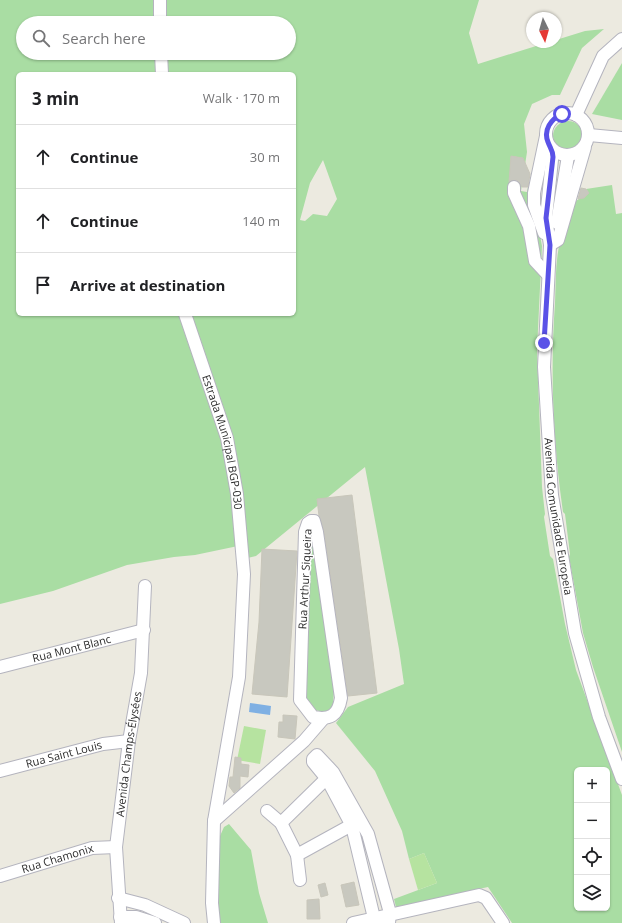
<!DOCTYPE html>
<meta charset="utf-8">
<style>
:root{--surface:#fff;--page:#f6f6f6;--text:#202124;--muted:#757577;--line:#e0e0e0}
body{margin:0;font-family:"Open Sans",sans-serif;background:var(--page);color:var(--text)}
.controls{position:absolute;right:12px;bottom:12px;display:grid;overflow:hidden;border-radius:6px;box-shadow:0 1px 3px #0004}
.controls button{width:36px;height:36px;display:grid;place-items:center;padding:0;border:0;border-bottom:1px solid var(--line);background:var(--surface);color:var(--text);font:20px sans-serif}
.compass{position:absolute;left:526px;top:12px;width:36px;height:36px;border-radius:50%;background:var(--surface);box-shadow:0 1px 3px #0004;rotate:175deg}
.stop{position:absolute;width:12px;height:12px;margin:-9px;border:3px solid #5a52e7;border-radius:50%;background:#fff}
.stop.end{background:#5a52e7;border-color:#fff;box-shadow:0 1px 4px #0008}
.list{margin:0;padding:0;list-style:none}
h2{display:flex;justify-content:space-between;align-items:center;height:52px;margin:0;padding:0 16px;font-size:17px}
h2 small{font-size:13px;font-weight:400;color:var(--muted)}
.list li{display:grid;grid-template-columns:26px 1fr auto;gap:12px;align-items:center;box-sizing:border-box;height:64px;padding:0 16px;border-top:1px solid var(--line)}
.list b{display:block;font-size:15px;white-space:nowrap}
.list em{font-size:13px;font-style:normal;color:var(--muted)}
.icon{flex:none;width:22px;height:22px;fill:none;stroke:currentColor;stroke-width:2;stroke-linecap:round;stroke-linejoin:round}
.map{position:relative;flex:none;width:622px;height:923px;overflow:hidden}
.search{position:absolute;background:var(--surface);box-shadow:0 1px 3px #0004;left:16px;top:16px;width:280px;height:44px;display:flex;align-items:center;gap:10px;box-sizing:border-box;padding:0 14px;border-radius:22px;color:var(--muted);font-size:15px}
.panel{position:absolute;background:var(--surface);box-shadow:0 1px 3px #0004;left:16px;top:72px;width:280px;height:244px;border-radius:6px}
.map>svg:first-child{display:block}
</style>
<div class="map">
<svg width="622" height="923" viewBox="0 0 622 923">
<rect width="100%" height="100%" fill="#eceae0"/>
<g fill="#a9dda3" fill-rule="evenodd">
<path d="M 0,0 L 479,0 L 469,33 L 478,64 L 549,42 L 556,42 L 556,40 L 585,31 L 604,29 L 582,48 L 560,95 L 552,95 L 532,104 L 524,124 L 527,152 L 521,191 L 527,192 L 528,187 L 531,188 L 542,246 L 537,350 L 542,487 L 545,514 L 544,517 L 550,556 L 553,559 L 565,624 L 576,670 L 622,795 L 622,923 L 512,923 L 488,887 L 396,907 L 394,899 L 437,883 L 424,853 L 409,859 L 402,831 L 375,771 L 336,723 L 348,707 L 404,684 L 399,649 L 365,467 L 256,556 L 239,560 L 238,546 L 195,555 L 174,557 L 127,565 L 53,591 L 0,604 ZM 23,23 L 289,23 L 289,53 L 23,53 ZM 18,74 L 294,74 L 294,314 L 18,314 ZM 511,156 L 523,158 L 522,164 L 520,164 L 519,187 L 509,186 ZM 323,160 L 337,199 L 327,216 L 313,214 L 305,221 L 300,220 L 310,183 ZM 577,770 L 607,770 L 607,908 L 577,908 Z"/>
<path d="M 622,63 L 622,120 L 592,114 Z"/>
<circle cx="568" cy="136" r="15"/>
<path d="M 612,185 L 616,214 L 622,213 L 622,752 L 593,667 L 583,633 L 569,557 L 570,554 L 565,514 L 563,512 C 553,442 550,372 555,303 C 556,283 555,262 560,242 C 564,229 569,215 574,202 L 589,193 L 586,189 Z"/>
<path d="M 312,535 L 315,537 L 334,690 L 333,705 L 330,710 C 316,715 310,706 303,696 Z"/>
<path d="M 229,824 L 251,850 L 259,893 L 268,923 L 220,923 L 217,897 L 220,836 L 224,827 Z"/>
</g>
<g fill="#b6e3a0">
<path d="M 244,726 L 266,730 L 260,764 L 237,760 Z"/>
<path d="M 424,853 L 437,883 L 418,890 L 409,859 Z"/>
</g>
<path fill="#7fb0e3" d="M 250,703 L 271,706 L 270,715 L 249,712 Z"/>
<g fill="#c8c8bf" stroke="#c8c6ba">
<path d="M 511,156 L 523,158 L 530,174 L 528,187 L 522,187 L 517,180 L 509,182 Z"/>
<path d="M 581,188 L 586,189 L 589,193 L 584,198 L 578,199 Z"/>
<path d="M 352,495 L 377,693 L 348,696 L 324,531 L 319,516 L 317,499 Z"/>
<path d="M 262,549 L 297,551 L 287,697 L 252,694 L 259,622 Z"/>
<path d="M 283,715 L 297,716 L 295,739 L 278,737 L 279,722 L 283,722 Z"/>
<path d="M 235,757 L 241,758 L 241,764 L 249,765 L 248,777 L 240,776 L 240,788 L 234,793 L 229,786 L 230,777 L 233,777 Z"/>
<path d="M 354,882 L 359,905 L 346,907 L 341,885 Z"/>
<path d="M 325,883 L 328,895 L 321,897 L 318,885 Z"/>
<path d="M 319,899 L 320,919 L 307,919 L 307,900 Z"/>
</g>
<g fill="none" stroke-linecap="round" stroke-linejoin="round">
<defs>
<g id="minor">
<path d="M 160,23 L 160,0"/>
<path d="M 161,53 L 162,74"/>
<circle cx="567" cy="134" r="21"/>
<path d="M 576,115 L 603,56 L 622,39"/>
<path d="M 589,135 L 622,138"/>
<path id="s1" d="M 553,150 L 546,218 L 550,245 L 544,367 L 552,495 L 575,633 L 599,717 L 622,779"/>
<path d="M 514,187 L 514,193 L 529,226 L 535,261 L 548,275"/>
<path d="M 557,223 L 568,156"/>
<path d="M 544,233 L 534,205 L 534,193 L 546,136"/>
<path d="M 550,245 L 558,240 L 585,147"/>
<path id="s2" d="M 185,314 L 227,438 L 237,494 L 244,574 L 239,677 L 214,821 L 212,903 L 214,923"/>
<path d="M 311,521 L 314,521 L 317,532 L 341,698 C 338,716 330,720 313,717 L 300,700 L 305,532 L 308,523 Z"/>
<path id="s3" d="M 0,667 L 144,630"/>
<path id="s4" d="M 0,771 L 103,744 L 129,741"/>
<path d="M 267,811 L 281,823 L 297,855 L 300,880"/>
<path d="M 214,821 L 304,741 L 323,719"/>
<path d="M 281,823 L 332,773"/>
<path d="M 297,855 L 357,822"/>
<path id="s5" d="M 0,876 L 92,848 L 116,847"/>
<path d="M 118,898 L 145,905 L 184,923"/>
<path d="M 120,917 L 136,917 L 155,923"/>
<path id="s6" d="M 121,923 L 116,847 L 129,741 L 141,673 L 145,586"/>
<path d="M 353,923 L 479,895 L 486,898 L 503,923"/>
<path d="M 380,923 L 374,918 L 352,826 L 327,779 L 313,762 L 313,759 L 317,755 L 333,772 L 368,834 L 390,913 L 389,923"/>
</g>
</defs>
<use href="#minor" stroke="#b4b4be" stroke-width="14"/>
<use href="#minor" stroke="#fff" stroke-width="12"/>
</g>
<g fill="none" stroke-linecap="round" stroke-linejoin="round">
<path stroke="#5a52e7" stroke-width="5" d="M 544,343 L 550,245 L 546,218 L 553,157 C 553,150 550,148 548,142 C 543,130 551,119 562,114"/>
</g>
<g text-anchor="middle" stroke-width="3" stroke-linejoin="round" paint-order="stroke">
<g font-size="11" fill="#2c2c2c" stroke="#fff">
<text dy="4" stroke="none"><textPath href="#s2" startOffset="134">Estrada Municipal BGP-030</textPath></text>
<text dy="4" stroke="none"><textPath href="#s1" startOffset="368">Avenida Comunidade Europeia</textPath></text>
<text transform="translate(305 579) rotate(-87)" y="4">Rua Arthur Siqueira</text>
<text dy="4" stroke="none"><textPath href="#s3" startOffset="74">Rua Mont Blanc</textPath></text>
<text dy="4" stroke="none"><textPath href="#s4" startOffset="66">Rua Saint Louis</textPath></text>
<text dy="4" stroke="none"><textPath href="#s6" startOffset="170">Avenida Champs-Élysées</textPath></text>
<text dy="4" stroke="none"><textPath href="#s5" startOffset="60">Rua Chamonix</textPath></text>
</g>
</g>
</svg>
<div class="controls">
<button>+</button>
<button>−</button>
<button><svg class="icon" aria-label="locate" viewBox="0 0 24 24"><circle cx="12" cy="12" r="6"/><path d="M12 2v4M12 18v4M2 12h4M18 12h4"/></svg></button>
<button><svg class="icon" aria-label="layers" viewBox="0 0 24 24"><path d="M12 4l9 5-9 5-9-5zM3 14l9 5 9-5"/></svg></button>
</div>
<svg class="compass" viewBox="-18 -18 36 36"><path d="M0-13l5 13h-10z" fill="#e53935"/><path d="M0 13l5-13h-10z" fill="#757577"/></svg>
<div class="stop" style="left:562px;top:114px"></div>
<div class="stop end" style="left:544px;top:343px"></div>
<div class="search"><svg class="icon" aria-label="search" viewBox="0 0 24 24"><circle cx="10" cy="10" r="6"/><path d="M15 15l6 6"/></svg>Search here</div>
<section class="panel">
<h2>3 min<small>Walk · 170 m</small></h2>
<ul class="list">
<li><svg class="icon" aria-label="ahead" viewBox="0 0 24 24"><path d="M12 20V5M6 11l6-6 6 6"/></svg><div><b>Continue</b></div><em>30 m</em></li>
<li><svg class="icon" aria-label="ahead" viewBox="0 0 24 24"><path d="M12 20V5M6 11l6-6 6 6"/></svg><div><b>Continue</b></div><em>140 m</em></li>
<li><svg class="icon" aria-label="arrive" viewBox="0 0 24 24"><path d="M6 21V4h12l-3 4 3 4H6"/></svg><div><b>Arrive at destination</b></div></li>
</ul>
</section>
</div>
